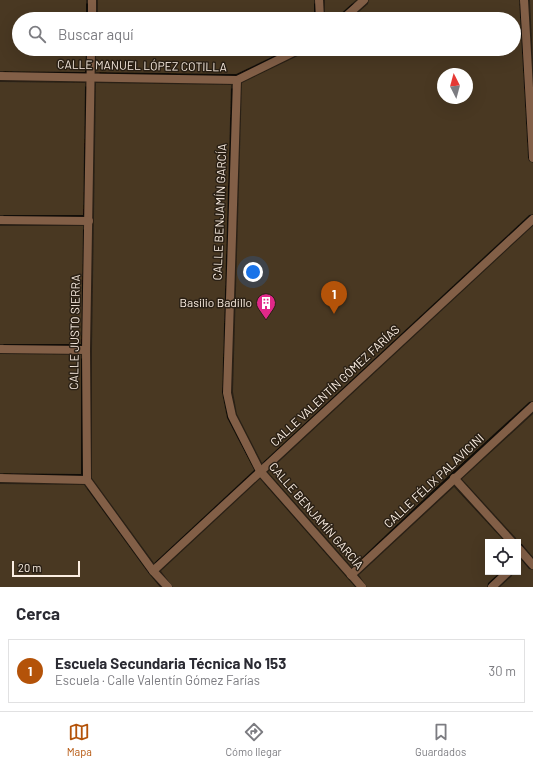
<!DOCTYPE html>
<html lang="es">
<meta charset="utf-8">
<style>
:root{--surface:#fff;--page:#f7f7f7;--text:#2b2b33;--muted:#7c7c81;--line:#e1e1e2;--accent:#b45309}
body{margin:0;font-family:Barlow,sans-serif;background:var(--page);color:var(--text)}
.controls{position:absolute;right:12px;bottom:12px;display:grid;overflow:hidden;border-radius:0px;box-shadow:0 4px 16px #0002}
.controls button{width:36px;height:36px;display:grid;place-items:center;padding:0;border:0;border-bottom:1px solid var(--line);background:var(--surface);color:var(--text);font:20px sans-serif}
.compass{position:absolute;left:437px;top:68px;width:36px;height:36px;border-radius:50%;background:var(--surface);box-shadow:0 4px 16px #0002;rotate:354deg}
.scale{position:absolute;left:12px;bottom:10px;width:68px;box-sizing:border-box;padding-left:4px;border:2px solid #fbeee2;border-top:0;font-size:11px;line-height:14px;white-space:nowrap;color:#fbeee2;-webkit-text-stroke:3px #2a2015;paint-order:stroke}
.you{position:absolute;left:253px;top:272px;width:14px;height:14px;margin:-10px;border:3px solid #fff;border-radius:50%;background:#1a73e8;box-shadow:0 0 0 6px #1a73e833}
.badge{display:grid;place-items:center;width:26px;height:26px;border-radius:50%;background:var(--accent);color:#fff;font-size:13px;font-weight:700}
.pin{position:absolute;translate:-50% -33px;filter:drop-shadow(0 1px 2px #0008)}
.pin::after{content:'';position:absolute;top:21px;width:14px;height:12px;background:inherit;clip-path:polygon(0 0,100% 0,50% 100%)}
.list{margin:0;padding:0;list-style:none}
h2{display:flex;justify-content:space-between;align-items:center;height:52px;margin:0;padding:0 16px;font-size:17px}
h2 small{font-size:13px;font-weight:400;color:var(--muted)}
.list li{display:grid;grid-template-columns:26px 1fr auto;gap:12px;align-items:center;box-sizing:border-box;height:64px;margin:0 8px 8px;padding:0 8px;border:1px solid var(--line);border-radius:0px}
.list b{display:block;font-size:15px;white-space:nowrap}
.list p{margin:0;font-size:13px;white-space:nowrap;color:var(--muted)}
.list em{font-size:13px;font-style:normal;color:var(--muted)}
.icon{flex:none;width:22px;height:22px;fill:none;stroke:currentColor;stroke-width:2;stroke-linecap:round;stroke-linejoin:round}
.map{position:relative;flex:none;width:533px;height:587px;overflow:hidden}
.search{position:absolute;background:var(--surface);box-shadow:0 4px 16px #0002;left:12px;right:12px;top:12px;height:44px;display:flex;align-items:center;gap:10px;box-sizing:border-box;padding:0 14px;border-radius:22px;color:var(--muted);font-size:15px}
.sheet{height:124px;background:var(--surface)}
nav{display:flex;justify-content:space-around;align-items:center;box-sizing:border-box;height:56px;border-top:1px solid var(--line);background:var(--surface);font-size:11px;color:var(--muted)}
nav a{display:grid;justify-items:center;gap:2px}
nav .on{color:var(--accent)}
.map>svg:first-child{display:block}
</style>
<div class="map">
<svg width="533" height="587" viewBox="0 0 533 587">
<defs>
<filter id="shadow"><feDropShadow dx="3.5" dy="3.5" stdDeviation="0" flood-color="#0009"/></filter>
</defs>
<rect width="100%" height="100%" fill="#2a2015"/>
<g fill="#483924" fill-rule="evenodd" filter="url(#shadow)">
<path d="M 0,0 L 86,0 L 86,19 L 19,19 L 19,49 L 86,49 L 85,72 L 0,71 Z"/>
<rect x="98" y="0" width="216" height="19"/>
<path d="M 325,0 L 356,0 L 339,15 L 338,19 L 325,19 Z"/>
<path d="M 369,0 L 519,0 L 528,158 L 529,161 L 533,163 L 533,214 L 529,215 L 262,463 L 237,414 L 233,392 L 242,83 L 302,54 L 305,49 L 514,49 L 514,19 L 351,19 L 368,4 ZM 443,74 L 467,74 L 467,98 L 443,98 Z"/>
<path d="M 530,0 L 533,0 L 533,61 Z"/>
<path d="M 96,49 L 288,49 L 236,74 L 96,72 Z"/>
<path d="M 0,82 L 85,83 L 83,215 L 0,215 Z"/>
<path d="M 96,83 L 231,85 L 222,393 L 227,418 L 254,470 L 154,563 L 92,478 L 92,350 Z"/>
<path d="M 0,226 L 83,226 L 81,344 L 0,344 Z"/>
<path d="M 533,226 L 533,401 L 529,402 L 450,474 L 352,567 L 268,472 Z"/>
<path d="M 0,354 L 81,355 L 81,474 L 0,473 Z"/>
<path d="M 533,414 L 533,557 L 522,544 L 517,542 L 516,538 L 462,479 Z"/>
<path d="M 260,479 L 347,578 L 355,587 L 173,587 L 161,571 Z"/>
<path d="M 0,484 L 84,485 L 149,574 L 160,587 L 0,587 Z"/>
<path d="M 454,487 L 505,542 L 488,542 L 488,572 L 500,572 L 488,583 L 487,587 L 367,587 L 359,575 Z"/>
<path d="M 518,556 L 529,569 L 533,570 L 533,587 L 500,587 L 512,576 L 513,572 L 518,572 Z"/>
</g>
<g fill="none" stroke-linecap="round" stroke-linejoin="round">
<g stroke="#825f47" stroke-width="8">
<path d="M 319,0 L 320,19"/>
<path d="M 524,0 L 533,158"/>
<path d="M 92,19 L 92,0"/>
<path d="M 343,19 L 364,0"/>
<path d="M 91,49 L 86,350 L 87,480 L 153,571 L 168,587"/>
<path d="M 0,76 L 237,80 L 300,49"/>
<path d="M 237,80 L 227,393 L 232,416 L 260,471 L 362,587"/>
<path d="M 0,220 L 89,221"/>
<path d="M 0,349 L 86,350"/>
<path d="M 0,478 L 87,480"/>
<path d="M 454,478 L 512,542"/>
<path d="M 518,548 L 533,565"/>
<path d="M 153,571 L 533,219"/>
<path d="M 351,575 L 533,406"/>
<path d="M 492,587 L 508,572"/>
</g>
</g>
<defs>
<symbol id="building-pin" viewBox="-11 -11 22 30"><path d="M0 17L-7.5 6A9.5 9.5 0 1 1 7.5 6Z" fill="#e12889" stroke="#2a2015"/><path d="M-4-6H4V6H1V3H-1V6H-4ZM-2.5-4.3h1.7v1.8h-1.7ZM.8-4.3h1.7v1.8H.8ZM-2.5-1h1.7V.8h-1.7ZM.8-1h1.7V.8H.8Z" fill="#fff"/></symbol>
</defs>
<g fill-rule="evenodd">
<use href="#building-pin" x="255" y="292" width="22" height="30"/>
</g>
<g text-anchor="middle" stroke-width="3" stroke-linejoin="round" paint-order="stroke">
<g font-size="12" fill="#fbeee2" stroke="#2a2015">
<text transform="translate(142 66) rotate(1)" y="4">CALLE MANUEL LÓPEZ COTILLA</text>
<text transform="translate(220 212) rotate(-88)" y="4">CALLE BENJAMÍN GARCÍA</text>
<text transform="translate(75 332) rotate(-89)" y="4">CALLE JUSTO SIERRA</text>
<text transform="translate(335 386) rotate(-43)" y="4">CALLE VALENTÍN GÓMEZ FARÍAS</text>
<text transform="translate(434 481) rotate(-43)" y="4">CALLE FÉLIX PALAVICINI</text>
<text transform="translate(316 516) rotate(49)" y="4">CALLE BENJAMÍN GARCÍA</text>
</g>
<g font-size="12" fill="#fbeee2" stroke="#2a2015" text-anchor="end">
<text x="252" y="307">Basilio Badillo</text>
</g>
</g>
</svg>
<div class="controls">
<button><svg class="icon" aria-label="locate" viewBox="0 0 24 24"><circle cx="12" cy="12" r="6"/><path d="M12 2v4M12 18v4M2 12h4M18 12h4"/></svg></button>
</div>
<svg class="compass" viewBox="-18 -18 36 36"><path d="M0-13l5 13h-10z" fill="#e53935"/><path d="M0 13l5-13h-10z" fill="#7c7c81"/></svg>
<div class="scale">20 m</div>
<div class="you"></div>
<div class="pin badge" style="left:334px;top:314px">1</div>
<div class="search"><svg class="icon" aria-label="search" viewBox="0 0 24 24"><circle cx="10" cy="10" r="6"/><path d="M15 15l6 6"/></svg>Buscar aquí</div>
</div>
<section class="sheet">
<h2>Cerca<small></small></h2>
<ul class="list">
<li><span class="badge">1</span><div><b>Escuela Secundaria Técnica No 153</b><p>Escuela · Calle Valentín Gómez Farías</p></div><em>30 m</em></li>
</ul>
</section>
<nav>
<a class="on"><svg class="icon" aria-label="map" viewBox="0 0 24 24"><path d="M3 6l6-2 6 2 6-2v14l-6 2-6-2-6 2zM9 4v14M15 6v14"/></svg>Mapa</a>
<a><svg class="icon" aria-label="directions" viewBox="0 0 24 24"><path d="M12 3l9 9-9 9-9-9zM9 14v-3h6M13 9l2 2-2 2"/></svg>Cómo llegar</a>
<a><svg class="icon" aria-label="saved" viewBox="0 0 24 24"><path d="M7 4h10v16l-5-4-5 4z"/></svg>Guardados</a>
</nav>
